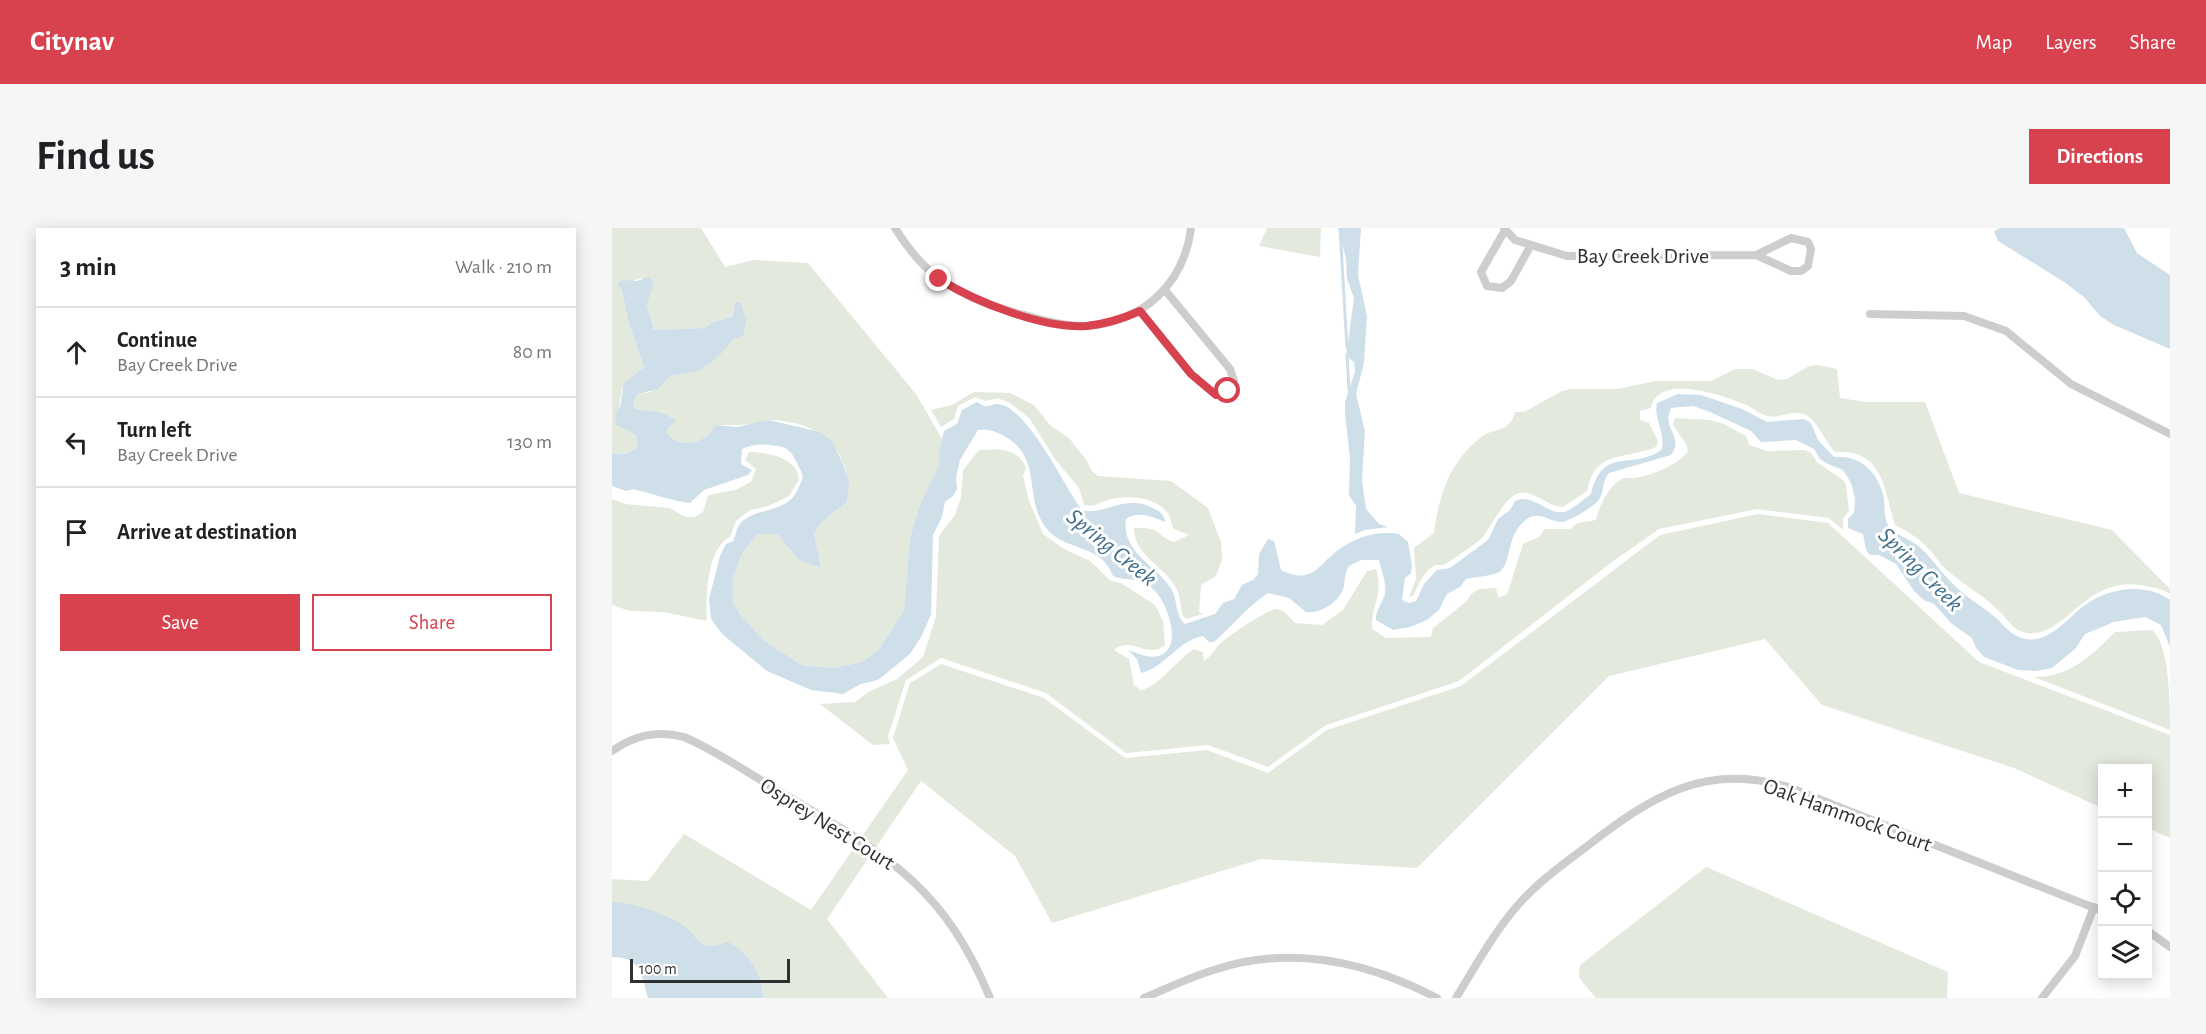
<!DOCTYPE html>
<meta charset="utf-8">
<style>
:root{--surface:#fff;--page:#f6f6f6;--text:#202124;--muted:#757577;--line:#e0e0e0;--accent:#d8424f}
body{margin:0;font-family:"Alegreya Sans",sans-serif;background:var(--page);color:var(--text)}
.controls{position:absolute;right:18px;bottom:18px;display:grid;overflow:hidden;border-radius:0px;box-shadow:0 3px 15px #0003}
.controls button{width:54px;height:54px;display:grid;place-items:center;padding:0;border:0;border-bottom:2px solid var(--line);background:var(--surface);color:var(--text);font:30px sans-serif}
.scale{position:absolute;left:18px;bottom:15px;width:160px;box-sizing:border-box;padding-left:6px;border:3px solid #303030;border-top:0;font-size:16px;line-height:21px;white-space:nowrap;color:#303030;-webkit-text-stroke:4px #fff;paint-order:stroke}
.stop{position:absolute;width:18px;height:18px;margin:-14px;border:4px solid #d8424f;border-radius:50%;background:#fff}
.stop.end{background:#d8424f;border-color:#fff;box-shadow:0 2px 6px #0008}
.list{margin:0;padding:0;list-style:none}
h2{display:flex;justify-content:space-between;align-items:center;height:78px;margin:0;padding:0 24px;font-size:26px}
h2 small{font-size:20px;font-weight:400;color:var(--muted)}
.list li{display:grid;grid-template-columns:39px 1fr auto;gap:18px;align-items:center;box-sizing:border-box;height:90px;padding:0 24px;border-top:2px solid var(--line)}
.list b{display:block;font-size:22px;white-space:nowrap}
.list p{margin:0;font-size:20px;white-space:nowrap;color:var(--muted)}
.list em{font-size:20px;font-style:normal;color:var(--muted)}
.actions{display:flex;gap:12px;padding:18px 24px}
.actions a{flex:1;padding:14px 0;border:2px solid var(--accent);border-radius:0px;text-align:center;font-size:21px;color:var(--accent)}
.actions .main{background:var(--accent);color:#fff}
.icon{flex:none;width:33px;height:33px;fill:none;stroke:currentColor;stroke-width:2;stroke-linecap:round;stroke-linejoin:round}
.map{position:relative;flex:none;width:1558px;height:770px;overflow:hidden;border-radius:0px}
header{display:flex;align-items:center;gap:36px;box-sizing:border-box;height:84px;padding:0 30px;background:var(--accent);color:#fff}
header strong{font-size:28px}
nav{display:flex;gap:33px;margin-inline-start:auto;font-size:21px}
.intro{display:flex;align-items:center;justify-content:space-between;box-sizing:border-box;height:144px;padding:0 36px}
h1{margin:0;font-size:42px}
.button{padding:15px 27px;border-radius:0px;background:var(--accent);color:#fff;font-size:21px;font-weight:700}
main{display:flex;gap:36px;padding:0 36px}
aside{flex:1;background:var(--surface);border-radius:0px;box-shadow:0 3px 15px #0003}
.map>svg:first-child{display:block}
</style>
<header>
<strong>Citynav</strong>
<nav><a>Map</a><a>Layers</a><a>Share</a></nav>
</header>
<div class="intro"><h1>Find us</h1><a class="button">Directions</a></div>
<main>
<aside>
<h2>3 min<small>Walk · 210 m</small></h2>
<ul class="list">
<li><svg class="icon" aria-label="ahead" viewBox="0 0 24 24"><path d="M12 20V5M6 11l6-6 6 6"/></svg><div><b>Continue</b><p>Bay Creek Drive</p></div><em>80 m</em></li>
<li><svg class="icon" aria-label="left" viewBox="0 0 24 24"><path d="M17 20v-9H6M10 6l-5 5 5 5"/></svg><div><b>Turn left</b><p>Bay Creek Drive</p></div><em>130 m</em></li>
<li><svg class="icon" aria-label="arrive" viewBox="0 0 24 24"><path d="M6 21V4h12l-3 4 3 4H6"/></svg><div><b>Arrive at destination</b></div></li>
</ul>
<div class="actions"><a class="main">Save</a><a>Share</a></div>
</aside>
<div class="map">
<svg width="1558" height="770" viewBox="0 0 1558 770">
<rect width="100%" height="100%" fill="#fff"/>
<g fill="#e3e9dd">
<path d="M 0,0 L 89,0 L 113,39 L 142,32 L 196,35 L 304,166 L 330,211 L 327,222 L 327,237 L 308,276 L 298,310 L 292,382 L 268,420 L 250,434 L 221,440 L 190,437 L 151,412 L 129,387 L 121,375 L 121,349 L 131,324 L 146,306 L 165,306 L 188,333 L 209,340 L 202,305 L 211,293 L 235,274 C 241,222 210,194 159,192 C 154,192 150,195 146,196 C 131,197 119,197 104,197 C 100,201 99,206 95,208 C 82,217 65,218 55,205 L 56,200 L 64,193 C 51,181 39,184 23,181 L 21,175 L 26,166 L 38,164 L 58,148 L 88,143 L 121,110 L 131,108 L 121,79 L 120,89 L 101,94 L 92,100 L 42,102 L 35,76 L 41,56 L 29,50 L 18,54 L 10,52 L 5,56 L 10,63 L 17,96 L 32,139 L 17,151 L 10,161 L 4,197 L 24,207 L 25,220 L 14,226 L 0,225 Z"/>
<path d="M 655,0 L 709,0 L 708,29 L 647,18 Z"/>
<path d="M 1206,137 L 1225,141 L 1228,170 L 1253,174 L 1313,174 L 1347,265 L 1500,302 L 1558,361 L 1558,366 C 1549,360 1539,359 1528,357 C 1472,349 1454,410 1415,405 C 1401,403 1397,392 1387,383 C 1372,368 1354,358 1337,344 C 1328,337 1322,325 1313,317 C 1304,308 1294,303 1283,297 C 1272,264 1273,221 1223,224 C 1215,215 1203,192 1196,188 C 1183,180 1168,191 1155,188 C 1148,186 1141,180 1134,177 C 1113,168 1046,144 1039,180 L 1028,183 L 1028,192 L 1037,195 L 1046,213 L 1045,218 C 1040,222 1034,222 1027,224 C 998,231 982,230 975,263 L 951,279 C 936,279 923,262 907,265 C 893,268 878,301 869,311 C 866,314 835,336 831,337 C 828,338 825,336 822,338 C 811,344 806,358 801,368 L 797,369 L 804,351 L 802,320 L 822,305 C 827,266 839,231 871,208 C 884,199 897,205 903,184 L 912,184 L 950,163 L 959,161 L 1005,161 L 1044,153 L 1099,153 L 1123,141 L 1141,141 L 1166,152 L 1175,151 L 1197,138 Z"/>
<path d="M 362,164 L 398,165 L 422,177 L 438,197 L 457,210 L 475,233 L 479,242 L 486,248 L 559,253 L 596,280 L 609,314 L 610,332 L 604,348 L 589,357 L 587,384 L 591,386 L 574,391 L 571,388 C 568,379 569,368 564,360 C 552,337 522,328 522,300 C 552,299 542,307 562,314 L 577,307 L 562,301 C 558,295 560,290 555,284 C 541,268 515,267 496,272 C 487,275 482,279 472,277 L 467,260 L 443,231 L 418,191 L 398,175 L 386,170 L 374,173 L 363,169 L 346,178 L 342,191 L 329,199 L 319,182 L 340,177 Z"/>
<path d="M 1063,190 L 1098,192 L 1112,196 L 1134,208 L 1137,217 L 1155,223 L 1193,222 L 1199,225 L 1205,234 L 1231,252 L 1234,257 L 1237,283 L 1231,290 L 1231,302 L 1217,290 L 1145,281 L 1047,301 L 1000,334 L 847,453 L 714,497 L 656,539 L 596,517 L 514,525 L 434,465 L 329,430 L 294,452 L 276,508 L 278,516 L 261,517 L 208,476 L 243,474 L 256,464 L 285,451 L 311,429 L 324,388 L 327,308 L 343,287 L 349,269 L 351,242 L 367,222 C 386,221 406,219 414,240 L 411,247 L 416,270 L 431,306 L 452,321 L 478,333 L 499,353 L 509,355 L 543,377 L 551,393 L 553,417 C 535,432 520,407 502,422 L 517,431 L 522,457 L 529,462 C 546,459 565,432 582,421 L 591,424 L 592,433 C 600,428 602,422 608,416 C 614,409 658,380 665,381 C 673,382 678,390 683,395 L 710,397 L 731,382 L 755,343 L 764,341 C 772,368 759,376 760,401 L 774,410 L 819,409 L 821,400 L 855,373 L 859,366 L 867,361 L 884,360 L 886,369 L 895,367 L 911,316 L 927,309 L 933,301 L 958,301 L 966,295 L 984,292 C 986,281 998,254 1012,250 C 1012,250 1020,250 1021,250 C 1040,248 1063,238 1076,224 L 1074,216 L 1061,197 Z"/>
<path d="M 137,224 C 155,224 187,230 187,252 L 177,268 L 157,278 L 138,282 L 124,293 L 118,309 C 95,319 93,372 95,393 L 52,384 L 18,383 L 0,377 L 0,271 L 13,276 L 57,280 L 74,289 L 83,289 L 91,284 L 96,267 L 123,262 L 139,254 L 144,241 L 133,232 Z"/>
<path d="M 1146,286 L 1216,295 L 1367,434 L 1558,507 L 1558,610 L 1536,600 L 1536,540 L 1490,540 L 1490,580 L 1402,540 L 1210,477 L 1153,411 L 997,448 L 805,640 L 649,631 L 440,695 L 403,628 L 309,553 L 215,691 L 276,770 L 36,770 C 29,746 30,729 0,729 L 0,651 L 36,653 L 72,606 L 199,682 L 296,542 L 281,510 L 298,455 L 329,436 L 432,470 L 513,530 L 595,522 L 656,545 L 715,502 L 849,458 L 1048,307 Z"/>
<path d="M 1540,402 C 1558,417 1558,476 1558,502 L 1422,449 C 1458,449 1479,428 1503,404 Z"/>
<path d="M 1094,639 L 1336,744 L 1335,770 L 984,770 L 967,750 L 968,737 Z"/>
</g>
<g fill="#cedfea">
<path d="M 726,0 L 749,0 L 746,47 L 755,88 L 752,135 L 744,166 L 753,203 L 750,252 L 754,281 L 767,296 L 776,299 L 753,302 L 743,306 L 744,278 L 737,267 L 738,231 L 733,185 L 733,174 L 743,144 L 742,134 L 734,128 L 742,70 L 735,51 L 734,31 Z"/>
<path d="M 1388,0 L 1512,0 L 1525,25 L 1558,47 L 1558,121 L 1502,97 L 1488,88 L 1472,69 L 1452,54 L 1386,13 L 1382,3 Z"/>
<path d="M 37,49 L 42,56 L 35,76 L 42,102 L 92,100 L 101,94 L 120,89 L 123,74 L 129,75 L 134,92 L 131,108 C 118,111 116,117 108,127 C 102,134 95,135 88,143 L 58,148 L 46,161 L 26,166 L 21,175 L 23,181 C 39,184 51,181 64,193 L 56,200 L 55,205 C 65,218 82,217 95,208 C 99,206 100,201 104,197 L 125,199 L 157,192 L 208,204 L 220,213 L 231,236 L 237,254 L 235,274 L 211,293 L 202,305 L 209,340 L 188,333 L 165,306 L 146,306 L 131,324 L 121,349 L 121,375 L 129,387 L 151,412 L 190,437 L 221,440 L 250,434 L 268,420 L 292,382 L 298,310 L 308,276 L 327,237 L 327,222 L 332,203 L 345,196 L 350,182 L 365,174 L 372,178 C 377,179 382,176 386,176 C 416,179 452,259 470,282 C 490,289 514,264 543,281 C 549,284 553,288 553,294 C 542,289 526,282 514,291 C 509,325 545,337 560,362 C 566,374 563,387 573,396 L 603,386 L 611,375 L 622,371 L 630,357 L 641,352 L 646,346 L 647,326 L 656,311 L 662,313 L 669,342 C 700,357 704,339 725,323 C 743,309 765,302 787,306 L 796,314 L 800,338 L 799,345 L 793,350 L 790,372 L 797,375 L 804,373 L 812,356 L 825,342 L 838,340 L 876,312 L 886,291 L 898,282 L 903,273 C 920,264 935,287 952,284 C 960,282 972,271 979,266 C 991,217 1019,243 1049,222 C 1055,206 1041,191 1045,175 L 1066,166 L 1089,167 L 1130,181 L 1155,194 L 1192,191 L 1199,195 L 1206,212 L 1222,229 C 1247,227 1264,242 1271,266 C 1274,277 1270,292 1279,301 C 1288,309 1301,312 1310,321 C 1322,333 1331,347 1343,358 C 1355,370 1370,378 1383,389 C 1389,394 1395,403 1403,407 C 1432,423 1453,392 1473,377 C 1497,360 1533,354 1558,372 L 1558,419 L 1549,397 L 1533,389 L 1502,394 L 1473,406 L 1463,421 L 1440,440 L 1424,443 L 1406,442 L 1372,429 L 1364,420 L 1360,410 L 1340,396 L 1321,375 L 1313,373 L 1302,363 L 1284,336 L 1267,327 L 1258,327 L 1254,322 L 1251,306 L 1236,300 L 1236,291 L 1242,285 L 1243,270 L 1239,255 L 1231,242 L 1216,236 L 1208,231 L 1202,221 L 1184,212 L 1149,214 L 1139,203 L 1098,184 L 1081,178 L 1059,180 C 1049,202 1073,208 1059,227 L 997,245 C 989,254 993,266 985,274 C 979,280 958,293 950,294 C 937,294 927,282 915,291 C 892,307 901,339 885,345 C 878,348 862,349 854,351 L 848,359 L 835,366 L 827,382 L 815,392 L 798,399 L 781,402 L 764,392 C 763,383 771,375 773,365 C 775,355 769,343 767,332 L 749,332 L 737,338 C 733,345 733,350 732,358 C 728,374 709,386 694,384 L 677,370 L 656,365 C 635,379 620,398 602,414 L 597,414 L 591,408 C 565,413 554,439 529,445 L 525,431 L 516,422 C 525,425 537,431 547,428 C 572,419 555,375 543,363 C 527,347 516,354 501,348 C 490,318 459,322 441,307 C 407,278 435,231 392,208 C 383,203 377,201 366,202 L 348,232 L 344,250 L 345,261 L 341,268 L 333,274 L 330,289 L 321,307 L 319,387 L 309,409 L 298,426 L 266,452 L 249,456 L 231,466 L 199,462 L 155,443 L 110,406 L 99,391 L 97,371 L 108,328 L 114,316 L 121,313 C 124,308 124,300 128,296 C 142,279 174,286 185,263 C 192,247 193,252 185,235 C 180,225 177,220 166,218 C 153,216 142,215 130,221 L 129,236 L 140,242 L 136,247 L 92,262 L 78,275 C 59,273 39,265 21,261 L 14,263 L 0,258 L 0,225 L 14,226 L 25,220 L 24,207 L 4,197 L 3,185 L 8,179 L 12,155 L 32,139 L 17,96 L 10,63 L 5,56 L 10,52 L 24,53 Z"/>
<path d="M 0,673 C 23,676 58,686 76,701 C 82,707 85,714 93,717 C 101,720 109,716 116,714 C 137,726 151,746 151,770 L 36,770 C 30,745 29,729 0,729 Z"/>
</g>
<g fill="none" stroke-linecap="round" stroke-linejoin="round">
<g stroke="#cedfea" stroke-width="3">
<path d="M 728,0 L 735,120"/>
<path d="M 735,127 L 737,162"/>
</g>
<g stroke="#cdcdcd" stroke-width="8">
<path d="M 283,0 C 295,19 309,38 328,51 C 353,69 379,78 408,86 C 429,91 452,99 475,98 C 531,94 572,56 579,0"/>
<path d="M 892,0 L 903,12 L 955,28 L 1144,27 L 1179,43 L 1189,43 L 1196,38 L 1199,21 L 1196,14 L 1179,10 L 1144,27"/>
<path d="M 893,2 L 869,44 L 875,58 L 890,60 L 899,53 L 919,17"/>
<path d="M 528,83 L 579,146 L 604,167 L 616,163 L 622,153 L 618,141 L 553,62"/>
<path d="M 1258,86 L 1352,88 L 1394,103 L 1459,156 L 1558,206"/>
<path d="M 0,523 C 23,507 45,502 72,509 C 107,524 139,547 172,566 C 272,626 331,656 378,770"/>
<path d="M 1536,703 L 1558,719"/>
<path d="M 532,770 C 556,760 580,748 605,741 C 680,717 756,734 825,770"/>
<path d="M 844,770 C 863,739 881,706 905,678 C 925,655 950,637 974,619 C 1040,568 1094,533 1179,560 L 1490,683"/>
<path d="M 1430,770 L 1463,728 L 1482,679"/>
</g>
</g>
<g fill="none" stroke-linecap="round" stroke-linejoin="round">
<path stroke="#d8424f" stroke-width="8" d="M 327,51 C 364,74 431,101 475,98 C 493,96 512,90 528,83 L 579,146 L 604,167 L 616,163"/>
</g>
<g text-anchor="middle" stroke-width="6" stroke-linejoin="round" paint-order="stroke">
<g font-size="22" fill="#303030" stroke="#fff">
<text x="1031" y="35">Bay Creek Drive</text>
<text transform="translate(1236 586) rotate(20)" y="8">Oak Hammock Court</text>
<text transform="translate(216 595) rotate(32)" y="8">Osprey Nest Court</text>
</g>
<g font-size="24" font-style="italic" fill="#44718d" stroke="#fff">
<text transform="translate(500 319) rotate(39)" y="8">Spring Creek</text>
<text transform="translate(1309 341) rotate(45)" y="8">Spring Creek</text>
</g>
</g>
</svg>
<div class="controls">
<button>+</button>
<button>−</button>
<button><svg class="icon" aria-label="locate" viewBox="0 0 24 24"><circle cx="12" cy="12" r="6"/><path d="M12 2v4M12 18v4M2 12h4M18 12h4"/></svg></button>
<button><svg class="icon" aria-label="layers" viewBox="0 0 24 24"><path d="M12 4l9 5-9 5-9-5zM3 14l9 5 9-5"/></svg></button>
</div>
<div class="scale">100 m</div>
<div class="stop" style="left:616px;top:163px"></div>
<div class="stop end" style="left:327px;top:51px"></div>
</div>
</main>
